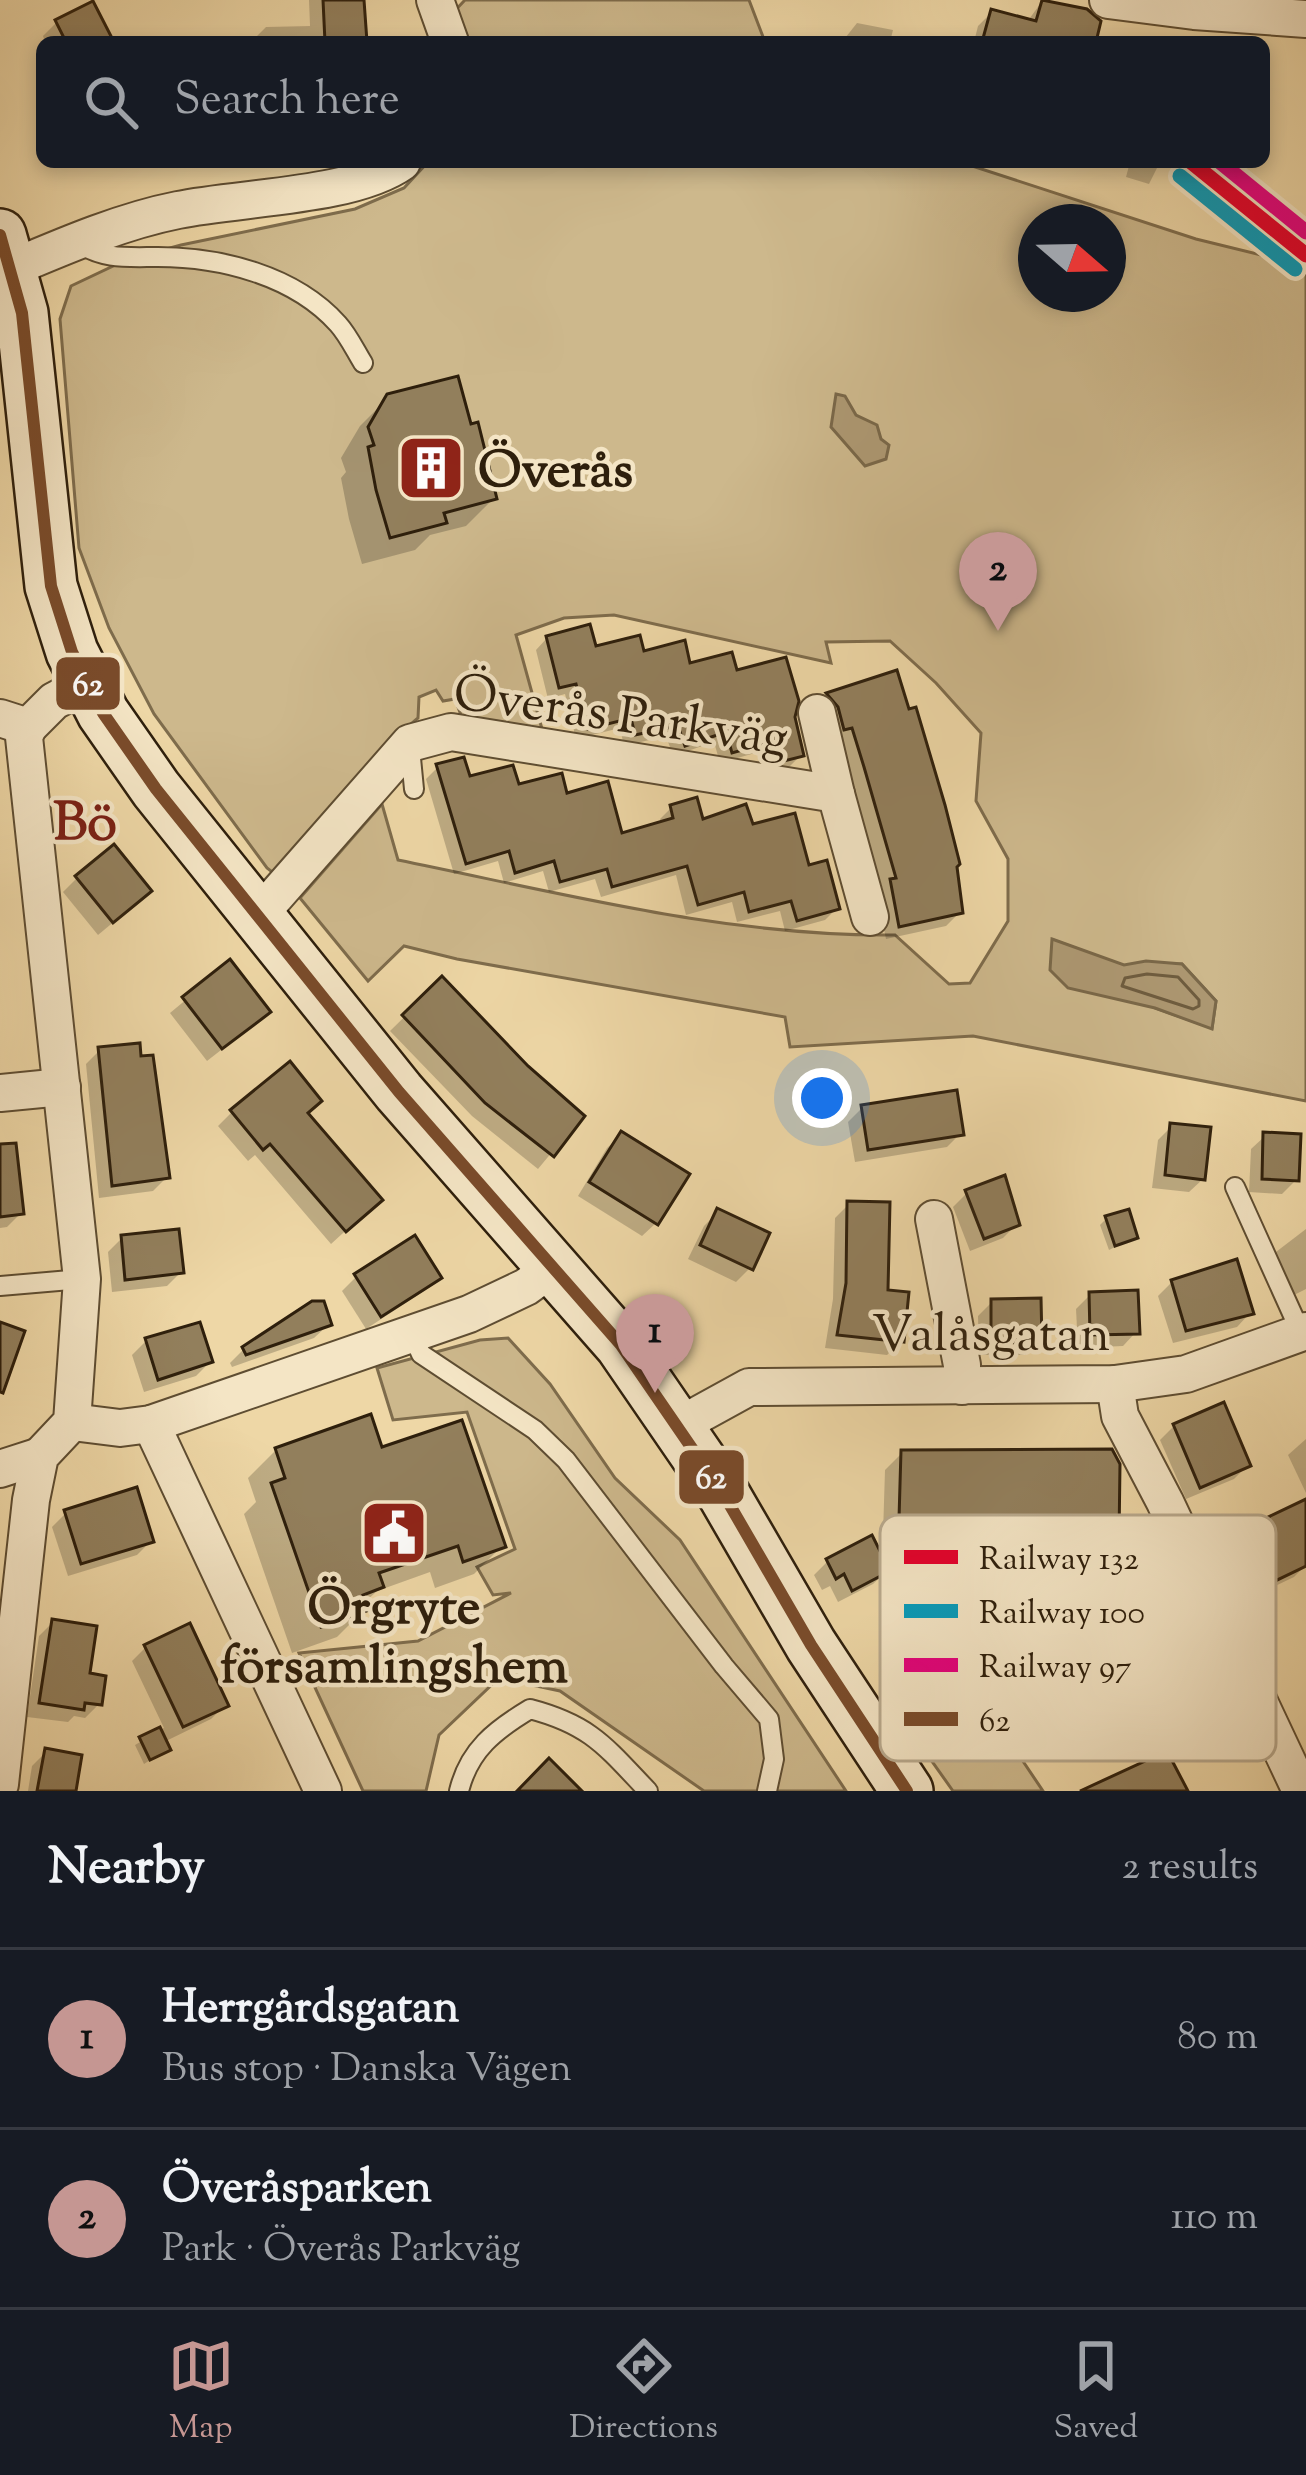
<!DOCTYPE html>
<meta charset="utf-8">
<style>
:root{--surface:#171b24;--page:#242831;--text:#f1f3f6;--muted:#9ea1a6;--line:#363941;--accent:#c59692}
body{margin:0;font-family:"Sorts Mill Goudy",serif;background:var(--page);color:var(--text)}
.compass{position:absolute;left:1018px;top:204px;width:108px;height:108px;border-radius:50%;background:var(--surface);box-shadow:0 6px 18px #0003;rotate:110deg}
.you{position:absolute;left:822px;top:1098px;width:42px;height:42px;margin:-30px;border:9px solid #fff;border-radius:50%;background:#1a73e8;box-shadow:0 0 0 18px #1a73e833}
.badge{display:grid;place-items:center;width:78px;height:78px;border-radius:50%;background:var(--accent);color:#111;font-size:39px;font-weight:700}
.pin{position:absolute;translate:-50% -99px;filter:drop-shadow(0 3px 6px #0008)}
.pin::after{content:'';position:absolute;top:63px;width:42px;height:36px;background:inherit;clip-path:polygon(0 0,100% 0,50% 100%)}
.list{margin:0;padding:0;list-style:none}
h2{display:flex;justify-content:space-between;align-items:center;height:156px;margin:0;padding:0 48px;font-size:51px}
h2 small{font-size:39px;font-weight:400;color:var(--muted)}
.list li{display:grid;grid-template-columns:78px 1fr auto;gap:36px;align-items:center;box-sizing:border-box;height:180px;padding:0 48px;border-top:3px solid var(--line)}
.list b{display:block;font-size:45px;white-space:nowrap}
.list p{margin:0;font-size:39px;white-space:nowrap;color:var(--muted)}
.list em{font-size:39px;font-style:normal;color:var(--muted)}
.icon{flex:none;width:66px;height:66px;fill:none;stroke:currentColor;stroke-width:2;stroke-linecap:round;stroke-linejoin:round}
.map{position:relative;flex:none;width:1306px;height:1791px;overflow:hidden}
.search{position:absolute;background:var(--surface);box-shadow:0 6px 18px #0003;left:36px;right:36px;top:36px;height:132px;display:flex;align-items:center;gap:30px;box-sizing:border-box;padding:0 42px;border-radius:18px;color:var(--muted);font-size:45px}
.sheet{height:516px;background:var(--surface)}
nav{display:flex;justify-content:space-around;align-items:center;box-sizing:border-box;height:168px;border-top:3px solid var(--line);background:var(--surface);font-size:33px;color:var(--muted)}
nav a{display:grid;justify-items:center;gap:6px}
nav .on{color:var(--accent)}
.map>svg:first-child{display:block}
</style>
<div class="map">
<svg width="1306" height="1791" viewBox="0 0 1306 1791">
<rect width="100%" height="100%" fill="#eed7a6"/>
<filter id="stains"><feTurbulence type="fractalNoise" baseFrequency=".00167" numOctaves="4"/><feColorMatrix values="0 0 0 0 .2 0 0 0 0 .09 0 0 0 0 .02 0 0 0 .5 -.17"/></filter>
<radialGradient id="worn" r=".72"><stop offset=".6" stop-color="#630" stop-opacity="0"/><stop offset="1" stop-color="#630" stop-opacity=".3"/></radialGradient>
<g fill="#cdb88c" stroke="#7e6c4c" stroke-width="3" fill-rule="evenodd">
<path d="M 465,0 L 749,0 L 765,42 L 450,42 L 446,20 Z"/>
<path d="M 428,162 L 960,162 L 1196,239 L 1306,266 L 1306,1101 L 973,1036 L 790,1047 L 785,1017 L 457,959 L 404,946 L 368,981 L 300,898 L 382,804 L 398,860 C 561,893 728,937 895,935 L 949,984 L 970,983 L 1008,921 L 1008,859 L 976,801 L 981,733 L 936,683 L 890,641 L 826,642 L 831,663 L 614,615 L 564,618 L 516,635 L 542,729 L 462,718 L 455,699 L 443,701 L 436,690 L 419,697 L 418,718 L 390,742 L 276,875 L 267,868 L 154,714 L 109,628 L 79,548 L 60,319 L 71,286 L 126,260 L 181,245 L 355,209 L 404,188 ZM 1036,222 L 1108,222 L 1108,294 L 1036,294 ZM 1053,940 L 1124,966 L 1182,964 L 1216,1001 L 1212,1028 L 1155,1008 Z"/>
<path d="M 508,1338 L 550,1384 L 615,1478 L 680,1540 L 846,1791 L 704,1791 L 560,1691 L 499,1678 L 439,1735 L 426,1791 L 363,1791 L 299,1653 L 418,1641 L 511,1593 L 493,1595 L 477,1567 L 515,1549 L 467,1412 L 393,1420 L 377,1368 L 480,1340 Z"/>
<path d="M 975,1698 L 981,1699 L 1043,1791 L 953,1791 L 919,1743 L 920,1736 Z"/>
</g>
<g fill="#ad9872" stroke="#7a6849" stroke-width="3">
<path d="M 836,394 L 845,396 L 856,415 L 877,425 L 881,439 L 889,445 L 886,459 L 865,466 L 831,427 Z"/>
<path d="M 1052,939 L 1124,965 L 1146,961 L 1182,964 L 1216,1001 L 1212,1029 L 1155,1008 L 1068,988 L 1050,970 Z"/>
</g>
<g fill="#0003">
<path d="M 309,0 L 361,0 L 364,42 L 251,42 L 266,27 L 310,26 Z"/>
<path d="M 1043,0 L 1086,11 L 1093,42 L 974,42 L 978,26 L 992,12 L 1027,22 Z"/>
<path d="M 56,23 L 111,42 L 45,42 L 43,36 Z"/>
<path d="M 857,23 L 893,30 L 890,42 L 842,42 Z"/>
<path d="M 1201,37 L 1241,42 L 1196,42 Z"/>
<path d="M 1130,162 L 1160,162 L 1149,184 L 1126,177 Z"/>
<path d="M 389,397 L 494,498 L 466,526 L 430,535 L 415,550 L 362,564 L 349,519 L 341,478 L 346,472 L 341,458 L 360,426 Z"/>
<path d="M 547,638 L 735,674 L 792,718 L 801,755 L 789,767 L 769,772 L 762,751 L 720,763 L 714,742 L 673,756 L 666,736 L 624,746 L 620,728 L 576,739 L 565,694 L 548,699 L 536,650 Z"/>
<path d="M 895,674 L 953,866 L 960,912 L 946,926 L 886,939 L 877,896 L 883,890 L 838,740 L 814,708 L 827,695 Z"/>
<path d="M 438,767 L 468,779 L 565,797 L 620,836 L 661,824 L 660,819 L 671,808 L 701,823 L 751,827 L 806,869 L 837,908 L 825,920 L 785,931 L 780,911 L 737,922 L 732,902 L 686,915 L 676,875 L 601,897 L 595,879 L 549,892 L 543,871 L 504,883 L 498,861 L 454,874 L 426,779 Z"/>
<path d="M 77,878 L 134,905 L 98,935 L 63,892 Z"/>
<path d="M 229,964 L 253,1025 L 207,1061 L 170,1013 Z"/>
<path d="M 442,980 L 526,1068 L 581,1117 L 538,1169 L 472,1116 L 390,1031 Z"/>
<path d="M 100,1050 L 167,1177 L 153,1191 L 99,1198 L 86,1064 Z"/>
<path d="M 862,1108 L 961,1133 L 947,1147 L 855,1162 L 848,1122 Z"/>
<path d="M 232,1112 L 305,1114 L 365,1213 L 331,1244 L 255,1155 L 248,1161 L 218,1126 Z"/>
<path d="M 1172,1126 L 1203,1179 L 1189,1192 L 1152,1188 L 1158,1140 Z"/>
<path d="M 621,1135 L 656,1223 L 642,1236 L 578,1196 L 607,1148 Z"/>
<path d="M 1265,1136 L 1296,1180 L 1282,1194 L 1249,1192 L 1251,1149 Z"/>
<path d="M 13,1142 L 21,1213 L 7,1227 L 0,1228 L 0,1144 Z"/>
<path d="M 967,1193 L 1017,1224 L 1003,1238 L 970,1251 L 953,1207 Z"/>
<path d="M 849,1204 L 901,1341 L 887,1355 L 825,1348 L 833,1299 L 835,1218 Z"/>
<path d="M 718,1212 L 750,1268 L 736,1282 L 688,1259 L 704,1226 Z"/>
<path d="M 1106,1219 L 1135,1237 L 1109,1250 L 1100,1225 Z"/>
<path d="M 1306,1229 L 1306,1289 L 1294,1295 L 1272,1255 Z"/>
<path d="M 122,1238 L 181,1272 L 167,1286 L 112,1292 L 108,1252 Z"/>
<path d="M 356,1277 L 438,1278 L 424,1291 L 366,1329 L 342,1291 Z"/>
<path d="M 1172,1282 L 1250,1313 L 1237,1327 L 1173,1343 L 1158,1296 Z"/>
<path d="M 1090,1295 L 1136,1332 L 1123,1346 L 1078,1348 L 1076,1309 Z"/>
<path d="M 992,1302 L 1039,1341 L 1025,1355 L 979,1355 L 978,1316 Z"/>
<path d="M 328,1325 L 314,1338 L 232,1367 L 230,1363 L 244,1349 Z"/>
<path d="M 146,1341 L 210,1362 L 196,1376 L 144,1392 L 132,1355 Z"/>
<path d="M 1174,1426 L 1248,1465 L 1234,1479 L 1186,1499 L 1160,1440 Z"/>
<path d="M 1306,1439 L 1306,1493 L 1288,1455 Z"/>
<path d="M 276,1450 L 381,1451 L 502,1546 L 474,1574 L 435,1588 L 430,1572 L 377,1591 L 363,1604 L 365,1609 L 337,1637 L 292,1653 L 244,1514 L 256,1502 L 248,1478 Z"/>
<path d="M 1110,1452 L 1116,1543 L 1191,1628 L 1214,1667 L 1198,1683 L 1146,1705 L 1091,1583 L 1085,1586 L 1063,1540 L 1045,1531 L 883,1534 L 885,1470 L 902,1453 Z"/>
<path d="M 66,1513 L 151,1541 L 137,1555 L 68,1576 L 52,1527 Z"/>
<path d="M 1243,1533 L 1306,1558 L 1306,1565 L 1294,1577 L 1252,1597 L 1229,1546 Z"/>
<path d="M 828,1561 L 887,1571 L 873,1584 L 838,1602 L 830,1586 L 822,1590 L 814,1575 Z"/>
<path d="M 53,1622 L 86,1676 L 99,1704 L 85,1718 L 74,1716 L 68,1722 L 27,1717 L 39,1636 Z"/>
<path d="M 146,1647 L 225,1705 L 211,1719 L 164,1742 L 167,1749 L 144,1764 L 135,1745 L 164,1728 L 132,1661 Z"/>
<path d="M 46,1752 L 73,1791 L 28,1791 L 32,1766 Z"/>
</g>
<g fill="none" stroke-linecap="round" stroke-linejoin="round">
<path stroke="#6e5c3f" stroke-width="3" d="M 1147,974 L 1178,977 L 1199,1000 L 1199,1006 L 1193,1009 L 1122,986 L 1125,978 Z"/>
</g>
<g fill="#927f5c" stroke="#2e1f0c" stroke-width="3">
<path d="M 323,0 L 364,0 L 367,42 L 325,42 Z"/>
<path d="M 1042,0 L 1087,9 L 1101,21 L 1096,42 L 982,42 L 991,9 L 1036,21 Z"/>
<path d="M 93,1 L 114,42 L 66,42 L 55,20 Z"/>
<path d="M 458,376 L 471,424 L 478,422 L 497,499 L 444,513 L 447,523 L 390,538 L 376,490 L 368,447 L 374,445 L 368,427 L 387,394 Z"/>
<path d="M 590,624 L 596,646 L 640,635 L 644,651 L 685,640 L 690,663 L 732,652 L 737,670 L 786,657 L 799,701 L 795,717 L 804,756 L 780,762 L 774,741 L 732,753 L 726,732 L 685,746 L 678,726 L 635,735 L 631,718 L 588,729 L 576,684 L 559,688 L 546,636 Z"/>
<path d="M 897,670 L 909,709 L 916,707 L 945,805 L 960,864 L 957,867 L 963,913 L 899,927 L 890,879 L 896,878 L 864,767 L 852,728 L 844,730 L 838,707 L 826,693 Z"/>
<path d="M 464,757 L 470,776 L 513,765 L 519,784 L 562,773 L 567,793 L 608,781 L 622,833 L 673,818 L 670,805 L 697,797 L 703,819 L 746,804 L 753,824 L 795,813 L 809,865 L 827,860 L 840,909 L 797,921 L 791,901 L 749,912 L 744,892 L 698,905 L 687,866 L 612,887 L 607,869 L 560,882 L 554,861 L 515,873 L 509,851 L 466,864 L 436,764 Z"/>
<path d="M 114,844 L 152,891 L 113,923 L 75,876 Z"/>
<path d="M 230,959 L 271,1012 L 222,1049 L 182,997 Z"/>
<path d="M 442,976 L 528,1066 L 585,1116 L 554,1157 L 485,1103 L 402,1015 Z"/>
<path d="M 140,1043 L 141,1056 L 153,1055 L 170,1178 L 112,1186 L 98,1047 Z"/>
<path d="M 290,1061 L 322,1101 L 308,1113 L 383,1200 L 346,1232 L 270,1144 L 263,1150 L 230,1110 Z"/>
<path d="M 957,1090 L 964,1135 L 868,1150 L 861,1105 Z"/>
<path d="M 1170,1123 L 1211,1127 L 1205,1180 L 1165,1175 Z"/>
<path d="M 621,1131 L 690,1174 L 658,1225 L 589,1182 Z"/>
<path d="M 1263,1132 L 1301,1134 L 1299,1181 L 1262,1179 Z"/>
<path d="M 16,1143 L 24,1214 L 0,1217 L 0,1144 Z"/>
<path d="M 1005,1175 L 1020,1225 L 984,1239 L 965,1190 Z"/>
<path d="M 847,1201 L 890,1202 L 888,1290 L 909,1292 L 904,1342 L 837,1335 L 846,1283 Z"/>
<path d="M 717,1208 L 770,1233 L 753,1270 L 700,1245 Z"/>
<path d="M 1129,1209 L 1138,1238 L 1115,1246 L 1105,1216 Z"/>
<path d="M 179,1229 L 184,1273 L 125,1280 L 121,1235 Z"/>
<path d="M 415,1235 L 442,1278 L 381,1317 L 354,1274 Z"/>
<path d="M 1237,1259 L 1254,1314 L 1186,1331 L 1171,1280 Z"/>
<path d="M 1138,1290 L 1140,1334 L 1090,1335 L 1089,1292 Z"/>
<path d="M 1041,1298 L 1042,1342 L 991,1343 L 991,1299 Z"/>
<path d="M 312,1301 L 324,1301 L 332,1325 L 246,1355 L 242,1347 Z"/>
<path d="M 0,1322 L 25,1331 L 3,1393 L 0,1392 Z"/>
<path d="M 200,1322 L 213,1362 L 158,1380 L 145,1338 Z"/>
<path d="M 1224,1402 L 1251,1466 L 1200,1488 L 1173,1424 Z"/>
<path d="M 371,1414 L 382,1447 L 462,1420 L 506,1547 L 463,1562 L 458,1546 L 379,1573 L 384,1587 L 363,1595 L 369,1610 L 321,1627 L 271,1483 L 285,1478 L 275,1448 Z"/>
<path d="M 1112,1449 L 1120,1464 L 1119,1539 L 1150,1524 L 1192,1624 L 1197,1623 L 1218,1667 L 1163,1691 L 1108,1569 L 1102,1571 L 1079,1524 L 1063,1516 L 899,1519 L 901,1450 Z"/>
<path d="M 137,1487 L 154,1542 L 81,1564 L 64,1510 Z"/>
<path d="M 1306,1499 L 1306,1566 L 1267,1585 L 1241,1530 Z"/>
<path d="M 872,1535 L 890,1571 L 852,1591 L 844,1574 L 836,1579 L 826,1559 Z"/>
<path d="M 52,1619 L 97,1626 L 90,1673 L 106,1676 L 102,1705 L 85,1703 L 84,1710 L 39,1703 Z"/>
<path d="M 190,1623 L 229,1706 L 183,1727 L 144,1645 Z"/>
<path d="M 160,1727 L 171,1750 L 150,1760 L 139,1737 Z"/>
<path d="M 45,1748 L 82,1755 L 76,1791 L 37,1791 Z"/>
<path d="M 1167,1751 L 1188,1791 L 1080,1791 Z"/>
<path d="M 549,1758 L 582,1791 L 517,1791 Z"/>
</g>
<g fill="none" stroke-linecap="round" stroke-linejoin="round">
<defs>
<g id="lane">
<path d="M 77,242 C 103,260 128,257 158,257 C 220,257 294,275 338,324 C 348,335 355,350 363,363"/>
<path d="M 410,748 L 414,789"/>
<path d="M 1235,1187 L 1301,1333"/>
<path d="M 0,1286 L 82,1279"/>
<path d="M 413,1336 L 421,1354 L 535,1430 L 566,1460 L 724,1666 L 769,1719 L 774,1759 L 767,1791"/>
<path d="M 459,1791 C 469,1750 495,1730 530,1709 C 591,1725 606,1747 648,1791"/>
</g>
<g id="street">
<path d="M 435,0 L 450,42"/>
<path d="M 1108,0 L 1194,11 L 1306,19"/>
<path d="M 12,268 C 64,246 122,221 178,210 C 240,197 353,197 402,162"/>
<path d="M 817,713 L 836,794"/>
<path d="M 0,718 L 28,727 L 54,701 L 88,683"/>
<path d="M 257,917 L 410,743 L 451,732 L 836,794 L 870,917"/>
<path d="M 0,1093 L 62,1087"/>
<path d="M 934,1219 L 962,1365 L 962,1386"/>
<path d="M 1115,1384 L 1120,1416 L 1165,1502 L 1301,1791"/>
<path d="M 72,1422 L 120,1428 L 151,1424 L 469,1314 L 526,1287 L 555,1266"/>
<path d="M 151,1424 L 323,1791"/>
<path d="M 678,1426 L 749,1387 L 1115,1384 L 1186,1374 L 1306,1331"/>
<path d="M 0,1469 L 40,1456"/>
<path d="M 0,1784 L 31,1500 L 40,1456 L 72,1422 L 82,1279 L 24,737 L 28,727"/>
</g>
<path id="secondary" d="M 0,235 L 22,313 L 51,586 L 72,652 L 103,713 L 156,789 L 399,1092 L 621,1345 L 724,1495 L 811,1645 L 907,1791"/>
</defs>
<use href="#lane" stroke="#5e4d32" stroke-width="22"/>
<use href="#street" stroke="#5e4d32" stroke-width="40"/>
<use href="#secondary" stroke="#2e1f0c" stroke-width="56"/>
<use href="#lane" stroke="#f4e5c5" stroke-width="18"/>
<use href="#street" stroke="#f4e5c5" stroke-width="36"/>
<use href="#secondary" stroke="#f4e5c5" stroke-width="51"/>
<defs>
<path id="bus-1" d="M 0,235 L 22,313 L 51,586 L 72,652 L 103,713 L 156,789 L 399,1092 L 621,1345 L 724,1495 L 811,1645 L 907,1791"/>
</defs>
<use href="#bus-1" stroke="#f4e5c5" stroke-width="21"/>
<use href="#bus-1" stroke="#7a4b2a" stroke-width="12"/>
<defs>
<path id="rail-1" d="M 1191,162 L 1306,255"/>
<path id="rail-2" d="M 1180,176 L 1295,269"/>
<path id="rail-3" d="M 1220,162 L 1306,232"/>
</defs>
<use href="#rail-1" stroke="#f4e5c5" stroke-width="24"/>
<use href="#rail-2" stroke="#f4e5c5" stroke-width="24"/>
<use href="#rail-3" stroke="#f4e5c5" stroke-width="24"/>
<use href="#rail-1" stroke="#e4002b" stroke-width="15"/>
<use href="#rail-2" stroke="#059bbb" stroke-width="15"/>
<use href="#rail-3" stroke="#e5007d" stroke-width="15"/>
</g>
<defs>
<symbol id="building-square" viewBox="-11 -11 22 22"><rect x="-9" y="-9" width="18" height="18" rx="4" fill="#8f2418" stroke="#f4e5c5"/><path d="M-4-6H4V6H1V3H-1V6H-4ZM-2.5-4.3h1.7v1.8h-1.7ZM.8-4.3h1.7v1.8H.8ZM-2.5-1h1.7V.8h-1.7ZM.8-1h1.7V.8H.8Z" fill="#fff"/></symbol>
<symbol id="civic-square" viewBox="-11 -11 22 22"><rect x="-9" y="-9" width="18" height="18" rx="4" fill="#8f2418" stroke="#f4e5c5"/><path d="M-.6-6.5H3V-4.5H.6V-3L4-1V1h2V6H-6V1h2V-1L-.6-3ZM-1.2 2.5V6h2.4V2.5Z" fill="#fff"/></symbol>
</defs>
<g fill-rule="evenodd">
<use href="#building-square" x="393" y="430" width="76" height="76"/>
<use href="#civic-square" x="356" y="1495" width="76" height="76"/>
</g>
<g text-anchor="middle" stroke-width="9" stroke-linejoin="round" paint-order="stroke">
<g font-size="51" font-weight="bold" fill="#2e1f0c" stroke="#f4e5c5" text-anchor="start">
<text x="478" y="486">Överås</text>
<text x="394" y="1623" text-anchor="middle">Örgryte<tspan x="394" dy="59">församlingshem</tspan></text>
</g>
<g font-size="51" fill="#2e1f0c" stroke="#f4e5c5">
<text transform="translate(621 713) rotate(8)" y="18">Överås Parkväg</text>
<text x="991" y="1350">Valåsgatan</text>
</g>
<g font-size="54" font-weight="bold" fill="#7a1f14" stroke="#f4e5c5">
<text x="85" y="839">Bö</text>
</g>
</g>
<rect x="880" y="1515" width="396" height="246" rx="18" fill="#f4e5c5" stroke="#b9aa8e" stroke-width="3"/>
<rect x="904" y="1550" width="54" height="14" fill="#e4002b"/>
<rect x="904" y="1604" width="54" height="14" fill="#059bbb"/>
<rect x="904" y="1658" width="54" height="14" fill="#e5007d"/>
<rect x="904" y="1712" width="54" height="14" fill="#7a4b2a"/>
<g font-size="33" fill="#2e1f0c">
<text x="979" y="1569">Railway 132</text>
<text x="979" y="1623">Railway 100</text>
<text x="979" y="1677">Railway 97</text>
<text x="979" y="1731">62</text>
</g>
<g stroke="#f4e5c5" stroke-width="4.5">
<rect x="54" y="655" width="68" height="57" rx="12" fill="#7a4b2a"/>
<rect x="677" y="1448" width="69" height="58" rx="12" fill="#7a4b2a"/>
</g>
<g font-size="33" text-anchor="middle" font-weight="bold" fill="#fff">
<text x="88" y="695">62</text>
<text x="711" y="1488">62</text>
</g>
<rect width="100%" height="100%" filter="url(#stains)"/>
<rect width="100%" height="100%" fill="url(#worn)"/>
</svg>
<svg class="compass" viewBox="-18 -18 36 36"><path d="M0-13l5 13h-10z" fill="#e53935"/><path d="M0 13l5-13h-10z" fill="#9ea1a6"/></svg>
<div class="you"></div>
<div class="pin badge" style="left:655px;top:1393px">1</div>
<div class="pin badge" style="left:998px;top:631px">2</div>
<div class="search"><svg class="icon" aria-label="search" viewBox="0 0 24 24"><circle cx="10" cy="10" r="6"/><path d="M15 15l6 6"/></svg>Search here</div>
</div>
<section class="sheet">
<h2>Nearby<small>2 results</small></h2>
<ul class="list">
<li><span class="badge">1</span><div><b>Herrgårdsgatan</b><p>Bus stop · Danska Vägen</p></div><em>80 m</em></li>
<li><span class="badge">2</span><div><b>Överåsparken</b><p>Park · Överås Parkväg</p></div><em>110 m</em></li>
</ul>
</section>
<nav>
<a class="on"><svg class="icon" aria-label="map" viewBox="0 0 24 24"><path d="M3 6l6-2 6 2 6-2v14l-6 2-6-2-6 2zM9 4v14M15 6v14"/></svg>Map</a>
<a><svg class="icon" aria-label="directions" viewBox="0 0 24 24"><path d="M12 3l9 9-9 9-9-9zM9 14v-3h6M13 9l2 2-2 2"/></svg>Directions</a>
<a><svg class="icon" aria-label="saved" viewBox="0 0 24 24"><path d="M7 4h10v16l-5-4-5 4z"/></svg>Saved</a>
</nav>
